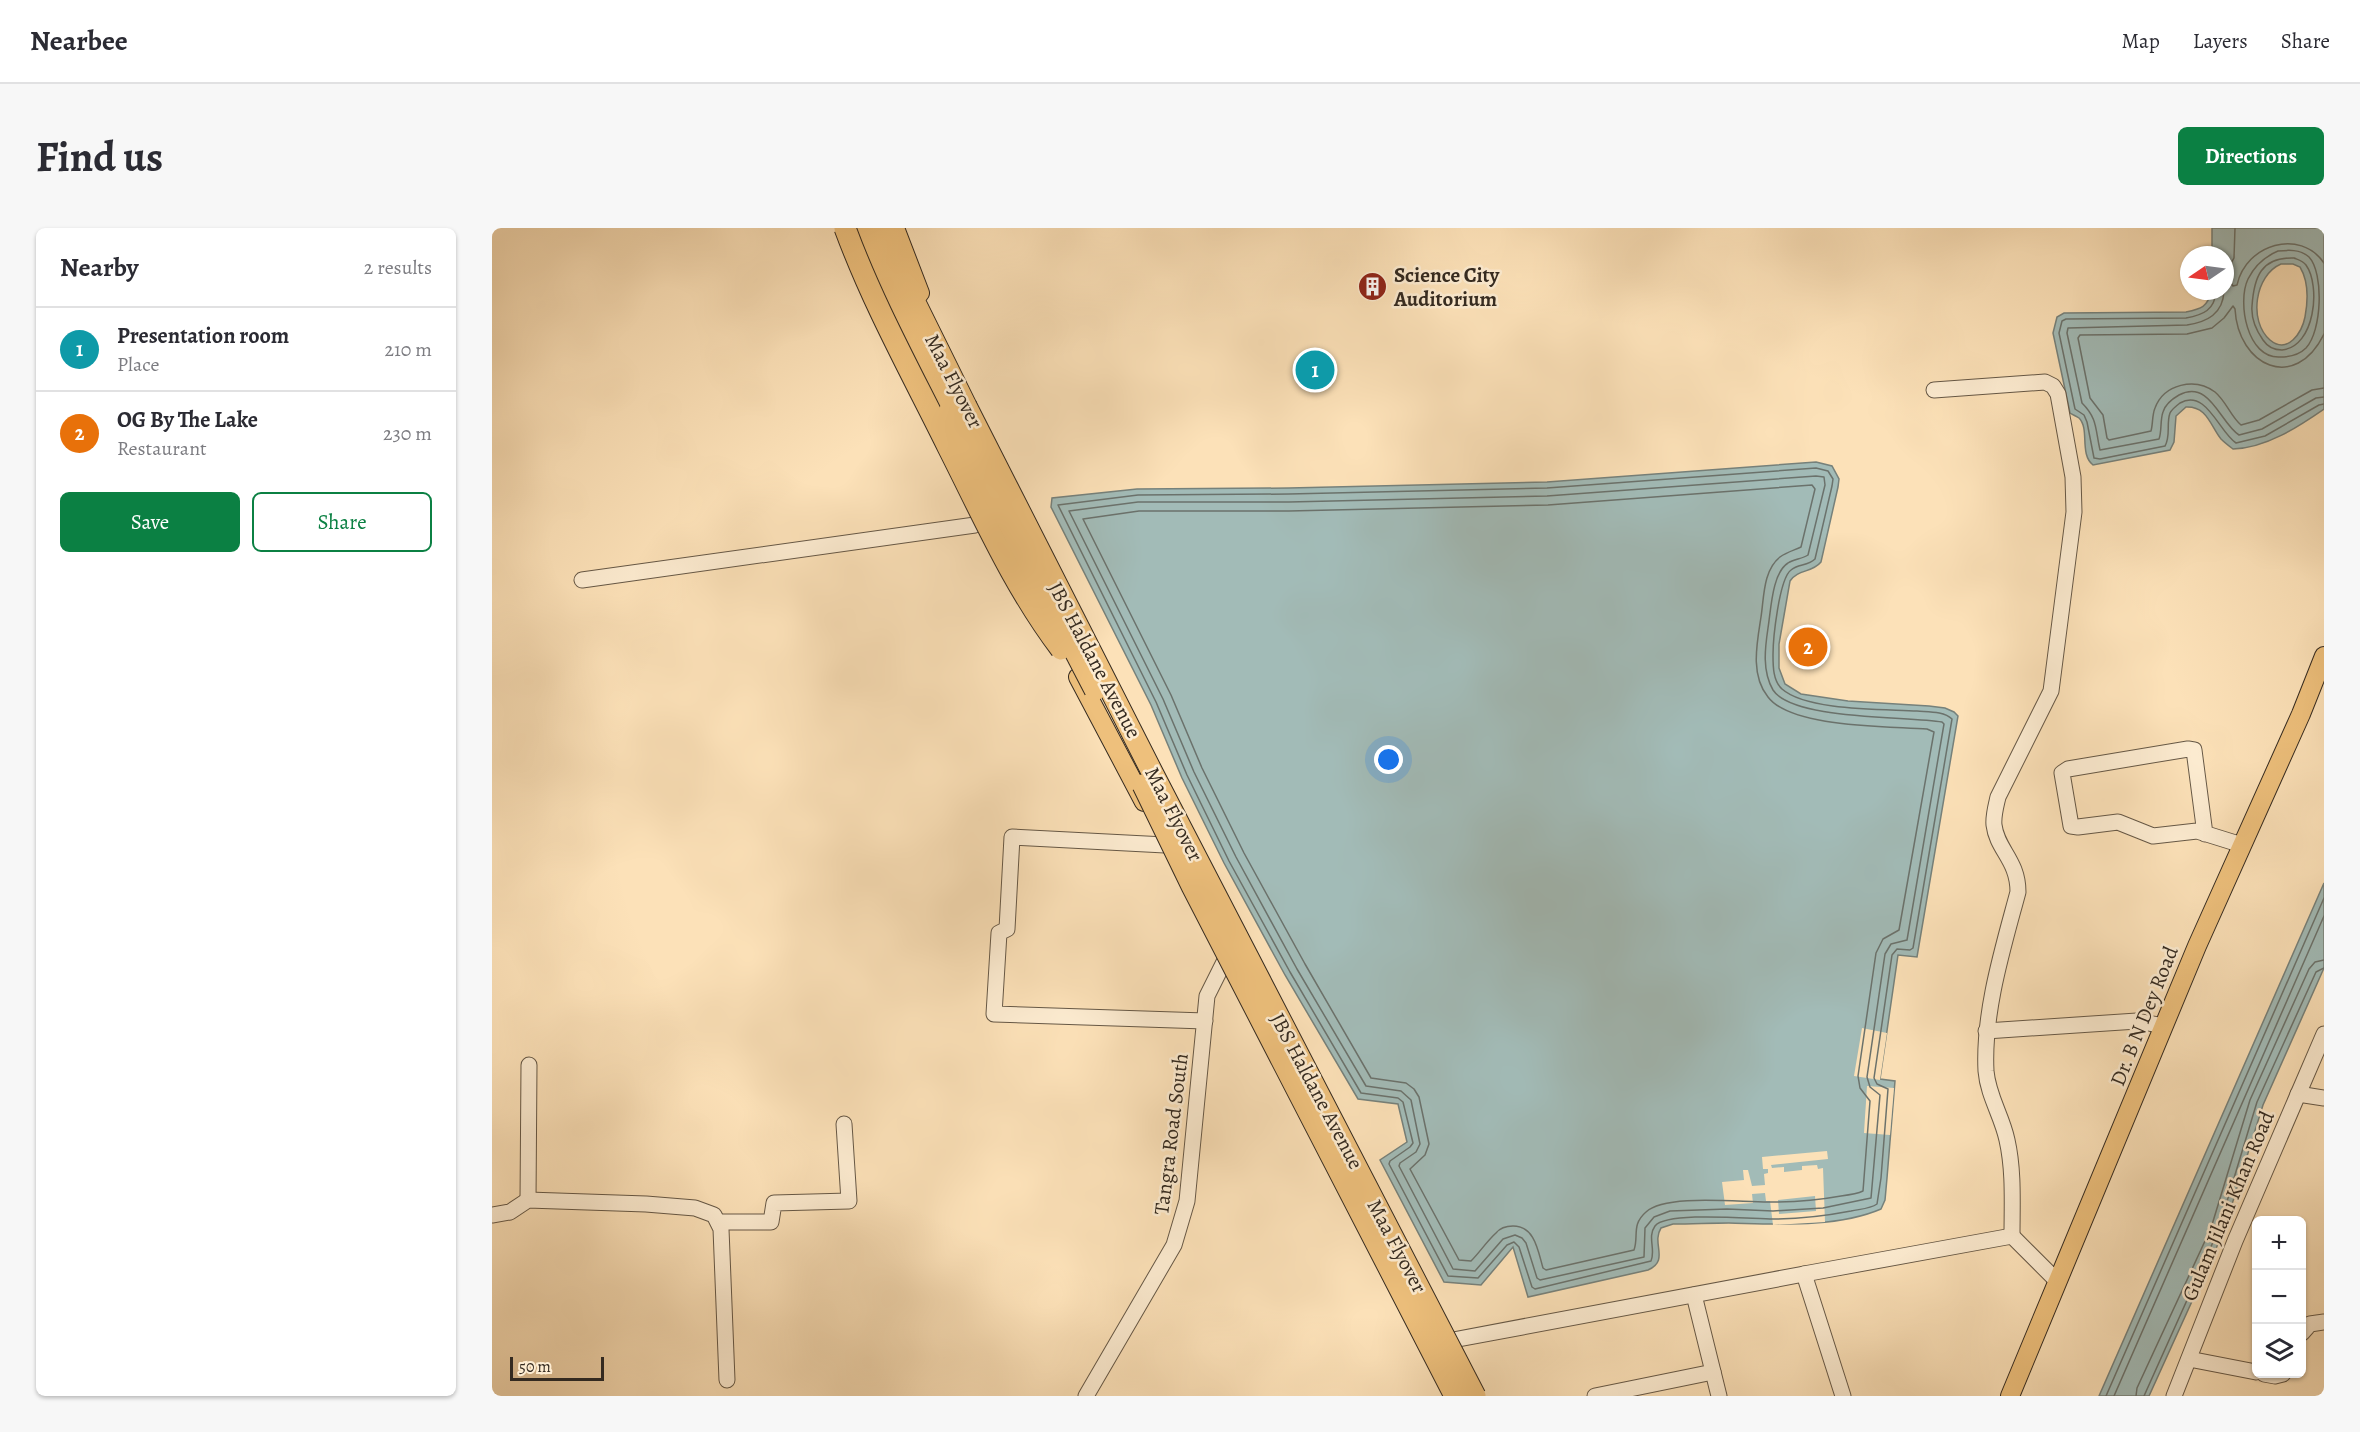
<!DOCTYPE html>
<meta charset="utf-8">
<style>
:root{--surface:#fff;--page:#f7f7f7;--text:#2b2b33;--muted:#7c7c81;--line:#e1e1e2;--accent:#0b8043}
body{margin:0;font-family:Alegreya,serif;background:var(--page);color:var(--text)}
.controls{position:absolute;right:18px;bottom:18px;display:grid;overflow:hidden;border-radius:9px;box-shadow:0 2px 4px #0004}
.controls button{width:54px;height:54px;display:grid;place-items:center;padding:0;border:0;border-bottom:2px solid var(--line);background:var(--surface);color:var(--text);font:30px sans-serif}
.compass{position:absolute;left:1688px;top:18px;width:54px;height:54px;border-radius:50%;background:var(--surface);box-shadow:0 2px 4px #0004;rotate:257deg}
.scale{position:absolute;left:18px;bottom:15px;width:94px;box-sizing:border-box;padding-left:6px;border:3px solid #342a20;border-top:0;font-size:16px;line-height:21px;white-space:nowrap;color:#342a20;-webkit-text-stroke:4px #fdecd1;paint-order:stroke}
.you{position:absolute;left:897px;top:532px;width:21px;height:21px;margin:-15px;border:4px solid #fff;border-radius:50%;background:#1a73e8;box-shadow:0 0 0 9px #1a73e833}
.badge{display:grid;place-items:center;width:39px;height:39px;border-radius:50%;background:var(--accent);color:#fff;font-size:20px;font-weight:700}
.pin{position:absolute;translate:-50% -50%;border:3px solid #fff;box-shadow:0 2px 6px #0006}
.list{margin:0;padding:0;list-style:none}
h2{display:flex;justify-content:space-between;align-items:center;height:78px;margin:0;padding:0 24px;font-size:26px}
h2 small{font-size:20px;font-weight:400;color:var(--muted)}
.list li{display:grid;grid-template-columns:39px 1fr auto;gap:18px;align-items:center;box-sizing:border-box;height:84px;padding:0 24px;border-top:2px solid var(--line)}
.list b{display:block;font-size:22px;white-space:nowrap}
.list p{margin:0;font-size:20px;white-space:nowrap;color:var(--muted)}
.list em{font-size:20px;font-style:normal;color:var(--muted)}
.actions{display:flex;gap:12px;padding:18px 24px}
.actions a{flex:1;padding:14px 0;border:2px solid var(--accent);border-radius:9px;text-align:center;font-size:21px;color:var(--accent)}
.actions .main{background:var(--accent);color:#fff}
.icon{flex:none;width:33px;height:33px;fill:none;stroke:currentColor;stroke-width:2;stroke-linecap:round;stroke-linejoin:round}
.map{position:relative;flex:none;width:1832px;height:1168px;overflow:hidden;border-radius:9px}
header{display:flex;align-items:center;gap:36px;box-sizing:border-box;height:84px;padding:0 30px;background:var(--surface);border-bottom:2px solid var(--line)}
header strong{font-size:28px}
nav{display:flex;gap:33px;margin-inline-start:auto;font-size:21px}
.intro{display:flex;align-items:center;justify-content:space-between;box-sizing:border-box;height:144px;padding:0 36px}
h1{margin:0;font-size:42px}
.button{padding:15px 27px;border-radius:9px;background:var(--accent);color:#fff;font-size:21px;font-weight:700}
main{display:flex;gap:36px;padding:0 36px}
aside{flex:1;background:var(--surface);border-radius:9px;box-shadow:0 2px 4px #0004}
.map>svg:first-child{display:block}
</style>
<header>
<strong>Nearbee</strong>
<nav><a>Map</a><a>Layers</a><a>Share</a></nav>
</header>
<div class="intro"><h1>Find us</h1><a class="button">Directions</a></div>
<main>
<aside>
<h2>Nearby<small>2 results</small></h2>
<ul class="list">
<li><span class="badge" style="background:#0f9aa8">1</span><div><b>Presentation room</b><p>Place</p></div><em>210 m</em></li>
<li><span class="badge" style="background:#e8710a">2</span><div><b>OG By The Lake</b><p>Restaurant</p></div><em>230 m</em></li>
</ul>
<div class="actions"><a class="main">Save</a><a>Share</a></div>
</aside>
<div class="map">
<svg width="1832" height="1168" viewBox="0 0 1832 1168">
<rect width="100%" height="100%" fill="#fce1b8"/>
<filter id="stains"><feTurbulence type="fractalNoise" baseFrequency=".00333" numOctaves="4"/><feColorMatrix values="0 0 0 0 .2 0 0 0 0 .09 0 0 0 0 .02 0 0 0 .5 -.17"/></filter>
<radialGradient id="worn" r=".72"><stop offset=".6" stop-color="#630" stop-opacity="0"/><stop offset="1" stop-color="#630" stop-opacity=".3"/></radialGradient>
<g fill="#a2bbb7" stroke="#76817b" stroke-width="1.5" fill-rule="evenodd">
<path d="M 1720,0 L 1832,0 L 1832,181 C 1806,199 1774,220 1741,221 C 1737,218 1733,215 1729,211 C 1718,197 1715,178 1694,179 L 1684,188 L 1682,214 L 1678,222 L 1601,237 C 1587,226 1598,201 1587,190 C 1584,188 1581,187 1578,185 L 1577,180 L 1561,105 L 1565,89 L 1572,85 L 1694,84 C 1709,81 1716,79 1719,63 L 1733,63 L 1733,27 L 1720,27 ZM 1789,36 L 1801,36 L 1808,39 C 1817,54 1816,73 1813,89 C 1810,104 1796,127 1778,112 C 1756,93 1763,47 1789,36 Z"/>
<path d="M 1324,234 L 1340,238 L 1347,251 L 1346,259 L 1329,334 C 1320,345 1306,341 1298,353 L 1287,416 L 1287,440 L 1293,456 L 1309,466 L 1356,473 L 1437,478 L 1453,480 L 1462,484 L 1466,488 L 1425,729 L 1406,727 L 1388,851 L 1403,853 L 1395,950 L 1393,972 L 1389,981 C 1345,1000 1285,996 1237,995 C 1219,995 1200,996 1181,996 L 1169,1000 C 1159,1016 1178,1032 1156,1042 L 1036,1069 L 1021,1019 L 989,1057 L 952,1054 L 888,932 L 915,914 L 906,876 L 866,871 L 793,747 L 732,635 L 690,550 L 659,477 L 559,279 L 560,270 L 645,261 L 797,260 L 1055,254 Z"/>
<path d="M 1832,655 L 1832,740 L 1771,877 L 1731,1005 L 1657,1168 L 1607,1168 Z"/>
</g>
<g fill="#fce1b8" fill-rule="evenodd">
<path d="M 1370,800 L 1395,805 L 1388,852 L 1362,848 Z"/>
<path d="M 1375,858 L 1402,860 L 1398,907 L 1372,905 Z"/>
<path d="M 1335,923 L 1336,931 L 1279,937 L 1280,940 L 1292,939 L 1292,944 L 1310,942 L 1310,938 L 1325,937 L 1326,941 L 1331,940 L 1333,994 L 1281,997 L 1278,973 L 1274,973 L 1273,965 L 1260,966 L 1261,975 L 1233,977 L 1230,954 L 1252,952 L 1251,942 L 1256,942 L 1260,958 L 1273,957 L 1272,946 L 1276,945 L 1276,941 L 1271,941 L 1270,929 ZM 1323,968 L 1324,983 L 1287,986 L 1286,972 Z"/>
</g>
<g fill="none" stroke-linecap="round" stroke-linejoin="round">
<g stroke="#6b726c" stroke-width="1.5">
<path d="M 1743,0 L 1742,30 L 1733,46 L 1741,58 L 1745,57 C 1754,16 1808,0 1832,35"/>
<path d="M 1786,23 C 1796,22 1808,21 1817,29 C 1832,45 1830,103 1814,120 C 1807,127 1798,129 1788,129 C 1755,131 1745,74 1756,51 C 1763,37 1772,29 1786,23 Z"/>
<path d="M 1802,30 C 1807,32 1811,33 1814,37 C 1829,58 1823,119 1790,122 C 1782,122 1775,118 1771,112 C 1764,102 1759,90 1760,78 C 1762,49 1769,29 1802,30 Z"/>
<path d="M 1724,63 C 1723,82 1711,87 1694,90 L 1574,91 L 1570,93 L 1567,105 L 1583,181 L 1592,187 L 1595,194 L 1602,230 L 1608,231 L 1673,218 C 1679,208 1674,196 1678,185 C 1680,181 1684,178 1688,175 C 1714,160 1727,204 1744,215 L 1773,208 L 1827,177 L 1832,176"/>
<path d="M 1732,63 C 1731,86 1715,94 1695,97 L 1576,100 L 1575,105 L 1590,175 C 1606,191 1603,201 1608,222 L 1667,211 C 1670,203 1668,192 1671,184 C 1673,177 1680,171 1687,167 C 1718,151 1728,195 1747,207 L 1770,201 L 1824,170 L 1832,169"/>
<path d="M 1832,106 C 1803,165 1746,138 1743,81 L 1741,78 L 1732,90 L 1720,100 L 1695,106 L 1588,107 L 1586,110 L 1598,170 L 1611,187 L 1615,210 L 1617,212 L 1659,203 C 1661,196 1660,187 1663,180 C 1672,156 1703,149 1723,164 C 1734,173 1739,189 1749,197 L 1767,192 L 1820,162 L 1832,160"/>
<path d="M 1324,240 L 1336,243 L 1341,251 L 1340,258 L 1323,331 C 1316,338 1306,336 1299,342 C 1287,351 1281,411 1281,427 C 1281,438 1281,453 1290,461 C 1315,483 1391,481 1425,483 C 1436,484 1452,483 1460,491 L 1421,720 L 1418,722 L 1405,721 L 1400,727 L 1382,850 L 1385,856 L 1396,861 L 1389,950 L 1385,976 C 1378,981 1368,981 1359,983 C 1333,988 1307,991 1281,991 C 1259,991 1175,983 1163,998 C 1155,1009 1164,1022 1159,1033 L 1043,1061 L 1040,1059 L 1027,1019 L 1022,1014 L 1015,1017 L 986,1050 L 956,1048 L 897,936 L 898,933 L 918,919 L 921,915 L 911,874 L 906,870 L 869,865 L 798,744 L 737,633 L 695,547 L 664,474 L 566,277 L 646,267 L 797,266 L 1055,260 Z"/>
<path d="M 1324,248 L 1332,249 L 1333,257 L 1316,327 C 1310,331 1302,331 1296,335 C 1280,345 1279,382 1276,400 C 1273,420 1270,443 1281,462 C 1300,492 1415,488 1450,494 L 1452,496 L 1415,712 L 1399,716 L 1393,726 L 1375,849 L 1378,859 L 1388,867 L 1379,970 L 1331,980 L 1281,983 L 1235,981 L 1178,983 L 1162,989 L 1153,1000 L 1152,1029 L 1048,1052 L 1045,1050 L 1034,1015 L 1030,1010 L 1023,1007 L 1011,1011 L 983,1043 L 961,1041 L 907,938 L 908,935 L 924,924 L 928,916 L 919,872 L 909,863 L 874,858 L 805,741 L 744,629 L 702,544 L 671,471 L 577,283 L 646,274 L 797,274 L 1055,268 Z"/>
<path d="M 1320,257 L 1323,261 L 1309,319 C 1303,322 1295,324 1288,329 C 1271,342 1272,370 1269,389 C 1265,415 1258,447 1276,469 C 1299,500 1397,498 1435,501 L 1442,504 L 1407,702 L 1391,711 L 1384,725 L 1366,848 L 1368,860 L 1378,873 L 1371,963 C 1365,966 1357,967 1349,968 C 1327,972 1303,974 1280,974 C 1252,975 1174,965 1154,984 C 1139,997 1147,1008 1142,1022 L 1054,1042 L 1051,1040 C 1046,1023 1043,998 1021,998 C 1014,998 1008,1000 1004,1005 C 995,1013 988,1024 979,1033 L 967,1032 L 918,941 L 933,927 L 937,916 L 927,869 L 922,861 L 914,855 L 879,850 L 813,736 L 752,625 L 710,540 L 679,467 L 591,291 L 647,283 L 797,283 L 1056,277 Z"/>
<path d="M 1614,1168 L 1832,670"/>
<path d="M 1622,1168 L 1832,688"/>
<path d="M 1644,1168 L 1645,1160 L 1719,1000 L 1758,872 L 1817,741 L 1823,734 L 1832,732"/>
<path d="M 1652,1168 L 1726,1003 L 1765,874 L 1824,744 L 1832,740"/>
</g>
<defs>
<g id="minor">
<path d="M 1442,162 L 1553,154 L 1561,158 L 1566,166 L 1581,249 L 1582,284 L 1559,463 L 1506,569 C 1504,578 1501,588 1502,597 C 1505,622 1526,632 1526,664 C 1511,720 1491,784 1494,843 C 1496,868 1510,888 1515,912 C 1522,943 1520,976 1520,1008"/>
<path d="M 90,352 L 483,297"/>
<path d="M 1713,606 L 1702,522 L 1696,521 L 1576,541 L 1570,545 L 1579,598 L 1586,599 L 1626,594 L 1661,608 L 1705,603 L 1750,617"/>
<path d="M 673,617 L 520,609 L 515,701 L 507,705 L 502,786 L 713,793"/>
<path d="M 1494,803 L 1645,793 L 1672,798"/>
<path d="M 1806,866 L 1832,870"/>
<path d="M 36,972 L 37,837"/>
<path d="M 0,987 L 18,984 L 36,972 L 154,976 L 203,980 L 222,987 L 229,1001 L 235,1152"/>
<path d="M 227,994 L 279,994 L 282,975 L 357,973 L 352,896"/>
<path d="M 1202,1067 L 1227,1168"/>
<path d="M 1810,1105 L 1818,1096 L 1832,1094"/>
<path d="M 961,1112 L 1312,1046"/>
<path d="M 1697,1131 L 1764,1144"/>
<path d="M 1772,1146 L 1783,1148 L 1791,1146"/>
<path d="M 594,1168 L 682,1017 L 695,973 L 715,768 L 732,734 L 746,727"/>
<path d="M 1103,1168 L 1221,1144"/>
<path d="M 1351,1168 L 1312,1046 L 1520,1008 L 1565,1053"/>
<path d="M 1682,1168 L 1743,1013 L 1832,806"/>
</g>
<g id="major">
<path d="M 403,0 L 428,65"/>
<path d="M 586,449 L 652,574"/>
<path d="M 1518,1168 L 1705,718 L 1809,486 L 1832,428"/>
</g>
<g id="highway">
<path d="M 374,0 L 396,57 L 458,182"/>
<path d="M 391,0 L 402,32 L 474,178"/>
</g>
</defs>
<use href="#minor" stroke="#665846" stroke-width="17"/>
<use href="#major" stroke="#342a20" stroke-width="20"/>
<use href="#highway" stroke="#342a20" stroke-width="23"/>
<use href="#minor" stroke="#fdecd1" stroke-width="15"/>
<use href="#major" stroke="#eec07c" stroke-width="18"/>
<use href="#highway" stroke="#eec07c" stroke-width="21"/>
<defs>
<g id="highway-bridge">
<path d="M 353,0 C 381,76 420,146 456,219 C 491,288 522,359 569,421"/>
<path d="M 474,178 L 661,546 L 983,1168"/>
<path d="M 458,182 L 603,462"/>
<path d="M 651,557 L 700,658 L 963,1168"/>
</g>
</defs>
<use href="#highway-bridge" stroke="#342a20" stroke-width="23" stroke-linecap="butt"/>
<use href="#highway-bridge" stroke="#eec07c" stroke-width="21"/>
</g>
<defs>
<symbol id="building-disc" viewBox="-11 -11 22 22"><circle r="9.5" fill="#8f2418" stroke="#fdecd1"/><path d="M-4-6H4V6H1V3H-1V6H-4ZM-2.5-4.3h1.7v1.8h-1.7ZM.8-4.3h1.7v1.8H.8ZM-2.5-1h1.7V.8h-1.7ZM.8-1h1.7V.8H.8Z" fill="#fff"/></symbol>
</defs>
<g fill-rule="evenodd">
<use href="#building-disc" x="864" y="42" width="33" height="33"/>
</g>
<g text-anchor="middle" stroke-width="5" stroke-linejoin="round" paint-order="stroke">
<g font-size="21" font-weight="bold" fill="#342a20" stroke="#fdecd1" text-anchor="start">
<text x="902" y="54">Science City<tspan x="902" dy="24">Auditorium</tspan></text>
</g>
<g font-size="21" fill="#342a20" stroke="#fdecd1">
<text transform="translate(462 153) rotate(63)" y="7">Maa Flyover</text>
<text transform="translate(603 432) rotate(62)" y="7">JBS Haldane Avenue</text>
<text transform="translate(682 586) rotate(63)" y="7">Maa Flyover</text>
<text transform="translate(1652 788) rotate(-68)" y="7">Dr. B N Dey Road</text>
<text transform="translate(825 863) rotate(62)" y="7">JBS Haldane Avenue</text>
<text transform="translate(679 906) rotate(-83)" y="7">Tangra Road South</text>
<text transform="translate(1736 978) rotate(-67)" y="7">Gulam Jilani Khan Road</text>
<text transform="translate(905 1018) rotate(62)" y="7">Maa Flyover</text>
</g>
</g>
<rect width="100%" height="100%" filter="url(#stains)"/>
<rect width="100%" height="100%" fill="url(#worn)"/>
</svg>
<div class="controls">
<button>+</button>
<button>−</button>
<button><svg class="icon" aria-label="layers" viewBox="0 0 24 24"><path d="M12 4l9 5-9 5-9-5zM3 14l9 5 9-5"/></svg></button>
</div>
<svg class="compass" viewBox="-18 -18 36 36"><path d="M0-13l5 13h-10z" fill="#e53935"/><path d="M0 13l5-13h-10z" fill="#7c7c81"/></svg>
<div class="scale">50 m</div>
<div class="you"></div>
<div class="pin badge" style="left:823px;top:142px;background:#0f9aa8">1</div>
<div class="pin badge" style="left:1316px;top:419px;background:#e8710a">2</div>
</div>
</main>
